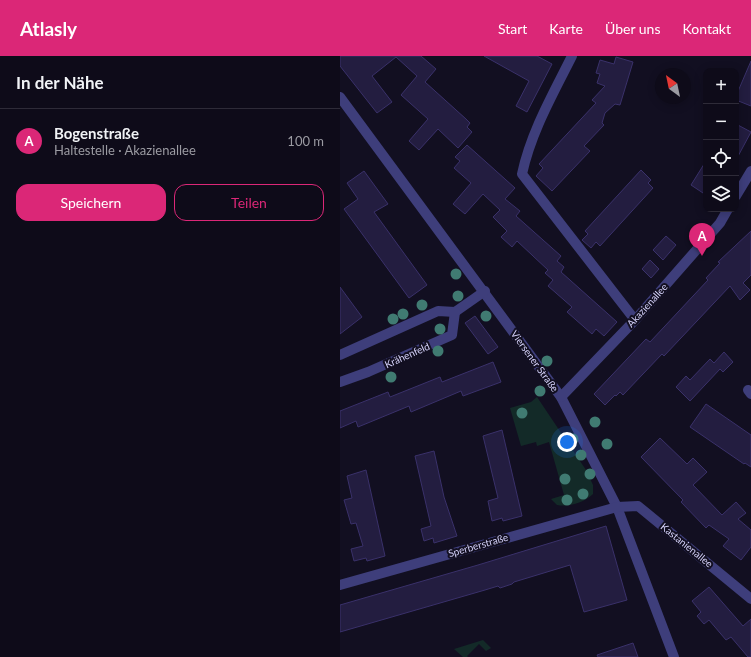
<!DOCTYPE html>
<html lang="de">
<meta charset="utf-8">
<style>
:root{--surface:#0e0b19;--page:#1c1926;--text:#f1f3f6;--muted:#9b9ba2;--line:#2e2b38;--accent:#db2777}
body{margin:0;font-family:Lato,sans-serif;background:var(--page);color:var(--text)}
.controls{position:absolute;right:12px;top:12px;display:grid;overflow:hidden;border-radius:8px;box-shadow:0 2px 10px #0003}
.controls button{width:36px;height:36px;display:grid;place-items:center;padding:0;border:0;border-bottom:1px solid var(--line);background:var(--surface);color:var(--text);font:20px sans-serif}
.compass{position:absolute;left:315px;top:12px;width:36px;height:36px;border-radius:50%;background:var(--surface);box-shadow:0 2px 10px #0003;rotate:327deg}
.you{position:absolute;left:227px;top:386px;width:14px;height:14px;margin:-10px;border:3px solid #fff;border-radius:50%;background:#1a73e8;box-shadow:0 0 0 6px #1a73e833}
.badge{display:grid;place-items:center;width:26px;height:26px;border-radius:50%;background:var(--accent);color:#fff;font-size:13px;font-weight:700}
.pin{position:absolute;translate:-50% -33px;filter:drop-shadow(0 1px 2px #0008)}
.pin::after{content:'';position:absolute;top:21px;width:14px;height:12px;background:inherit;clip-path:polygon(0 0,100% 0,50% 100%)}
.list{margin:0;padding:0;list-style:none}
h2{display:flex;justify-content:space-between;align-items:center;height:52px;margin:0;padding:0 16px;font-size:17px}
h2 small{font-size:13px;font-weight:400;color:var(--muted)}
.list li{display:grid;grid-template-columns:26px 1fr auto;gap:12px;align-items:center;box-sizing:border-box;height:64px;padding:0 16px;border-top:1px solid var(--line)}
.list b{display:block;font-size:15px;white-space:nowrap}
.list p{margin:0;font-size:13px;white-space:nowrap;color:var(--muted)}
.list em{font-size:13px;font-style:normal;color:var(--muted)}
.actions{display:flex;gap:8px;padding:12px 16px}
.actions a{flex:1;padding:9px 0;border:1px solid var(--accent);border-radius:12px;text-align:center;font-size:14px;color:var(--accent)}
.actions .main{background:var(--accent);color:#fff}
.icon{flex:none;width:22px;height:22px;fill:none;stroke:currentColor;stroke-width:2;stroke-linecap:round;stroke-linejoin:round}
.map{position:relative;flex:none;width:411px;height:601px;overflow:hidden}
header{display:flex;align-items:center;gap:24px;box-sizing:border-box;height:56px;padding:0 20px;background:var(--accent);color:#fff}
header strong{font-size:19px}
nav{display:flex;gap:22px;margin-inline-start:auto;font-size:14px}
main{display:flex}
aside{flex:1;background:var(--surface)}
.map>svg:first-child{display:block}
</style>
<header>
<strong>Atlasly</strong>
<nav><a>Start</a><a>Karte</a><a>Über uns</a><a>Kontakt</a></nav>
</header>
<main>
<aside>
<h2>In der Nähe<small></small></h2>
<ul class="list">
<li><span class="badge">A</span><div><b>Bogenstraße</b><p>Haltestelle · Akazienallee</p></div><em>100 m</em></li>
</ul>
<div class="actions"><a class="main">Speichern</a><a>Teilen</a></div>
</aside>
<div class="map">
<svg width="411" height="601" viewBox="0 0 411 601">
<rect width="100%" height="100%" fill="#120f21"/>
<g fill="#132a28">
<path d="M 197,341 L 246,414 L 253,429 L 253,438 C 243,447 230,451 217,449 L 211,443 L 224,439 L 209,386 L 197,390 L 196,386 L 181,390 L 170,352 L 191,346 Z"/>
<path d="M 143,584 L 151,592 L 146,595 L 139,588 L 127,600 L 128,601 L 123,601 L 114,593 Z"/>
</g>
<g fill="#231d40" stroke="#3a316a">
<path d="M 0,0 L 81,0 L 96,13 L 85,26 L 126,63 L 130,67 L 127,71 L 132,76 L 118,92 L 98,73 L 79,94 L 69,85 L 88,63 L 61,39 L 77,20 L 56,1 L 32,20 L 52,46 L 37,57 L 0,10 Z"/>
<path d="M 144,0 L 197,0 L 212,8 L 187,56 L 176,50 L 189,25 Z"/>
<path d="M 276,1 L 293,6 L 280,49 L 275,48 L 265,57 L 262,67 L 264,69 L 244,90 L 250,95 L 212,135 L 196,120 L 203,112 L 199,108 L 256,47 L 252,44 L 265,30 L 257,27 L 260,18 L 256,17 L 260,4 L 274,8 Z"/>
<path d="M 411,5 L 411,50 L 396,44 L 396,40 Z"/>
<path d="M 396,68 L 411,76 L 396,104 Z"/>
<path d="M 127,89 L 175,132 L 165,143 L 180,155 L 176,160 L 221,200 L 217,205 L 224,211 L 221,216 L 277,266 L 264,280 L 256,273 L 252,278 L 227,256 L 232,251 L 208,230 L 213,224 L 205,217 L 208,214 L 177,185 L 172,191 L 161,181 L 167,175 L 153,161 L 160,154 L 143,138 L 125,158 L 113,148 L 131,127 L 114,112 L 120,105 L 115,101 Z"/>
<path d="M 366,105 L 366,139 L 351,129 Z"/>
<path d="M 301,114 L 311,124 L 308,127 L 313,132 L 260,190 L 256,186 L 251,192 L 242,184 L 248,178 L 245,175 Z"/>
<path d="M 24,115 L 48,148 L 34,156 L 87,229 L 69,242 L 4,153 L 18,143 L 7,127 Z"/>
<path d="M 411,175 L 411,219 L 403,227 L 410,234 L 400,244 L 390,230 L 324,300 L 322,298 L 283,339 L 280,336 L 276,340 L 275,339 L 265,349 L 254,338 L 306,283 L 310,286 L 368,224 L 366,222 L 380,207 L 378,206 Z"/>
<path d="M 326,180 L 336,189 L 323,204 L 313,194 Z"/>
<path d="M 310,204 L 319,213 L 311,222 L 302,213 Z"/>
<path d="M 0,231 L 22,261 L 0,278 Z"/>
<path d="M 135,260 L 158,291 L 148,298 L 125,267 Z"/>
<path d="M 384,296 L 393,306 L 383,316 L 380,313 L 350,345 L 336,331 L 346,320 L 350,324 L 370,303 L 374,307 Z"/>
<path d="M 153,306 L 161,326 L 123,340 L 121,335 L 71,356 L 69,350 L 18,371 L 16,365 L 0,372 L 0,355 L 48,336 L 50,341 L 100,321 L 102,326 Z"/>
<path d="M 366,348 L 411,379 L 411,411 L 405,407 L 404,408 L 350,371 Z"/>
<path d="M 162,374 L 182,460 L 163,465 L 162,462 L 152,465 L 148,445 L 158,442 L 143,380 Z"/>
<path d="M 320,382 L 347,408 L 353,402 L 367,416 L 353,429 L 382,459 L 396,446 L 406,457 L 398,463 L 411,474 L 411,491 L 401,504 L 383,490 L 389,483 L 369,469 L 366,472 L 341,446 L 343,444 L 301,401 Z"/>
<path d="M 94,395 L 104,441 L 117,480 L 94,487 L 93,482 L 84,485 L 81,473 L 91,470 L 75,400 Z"/>
<path d="M 26,414 L 45,500 L 27,505 L 26,502 L 14,505 L 11,493 L 23,490 L 16,467 L 11,468 L 4,444 L 12,442 L 7,420 Z"/>
<path d="M 266,470 L 287,544 L 244,556 L 230,509 L 174,526 L 172,528 L 160,532 L 158,530 L 145,534 L 0,576 L 0,549 L 138,509 Z"/>
<path d="M 369,531 L 403,570 L 411,563 L 411,601 L 408,601 L 391,581 L 386,584 L 369,564 L 364,568 L 357,560 L 361,556 L 352,545 Z"/>
<path d="M 293,587 L 298,601 L 258,601 L 257,599 Z"/>
</g>
<g fill="none" stroke-linecap="round" stroke-linejoin="round">
<g stroke="#3e3e7b" stroke-width="10">
<path d="M 232,0 C 213,38 191,76 182,118 L 295,264"/>
<path d="M 0,41 L 221,341 L 277,451 L 334,601"/>
<path d="M 396,140 L 411,115"/>
<path d="M 0,299 L 98,255 L 115,256 L 145,235"/>
<path d="M 0,326 L 28,316 L 112,279 L 115,256"/>
<path d="M 408,334 L 411,338"/>
<path d="M 221,341 L 295,264 L 380,167 L 388,153"/>
<path d="M 0,529 L 277,451 L 298,450 L 411,543"/>
</g>
</g>
<g fill="#407b72">
<circle cx="116" cy="218" r="5.5"/>
<circle cx="118" cy="240" r="5.5"/>
<circle cx="82" cy="249" r="5.5"/>
<circle cx="63" cy="258" r="5.5"/>
<circle cx="146" cy="260" r="5.5"/>
<circle cx="53" cy="263" r="5.5"/>
<circle cx="100" cy="273" r="5.5"/>
<circle cx="98" cy="295" r="5.5"/>
<circle cx="207" cy="305" r="5.5"/>
<circle cx="51" cy="321" r="5.5"/>
<circle cx="200" cy="335" r="5.5"/>
<circle cx="182" cy="357" r="5.5"/>
<circle cx="255" cy="366" r="5.5"/>
<circle cx="233" cy="383" r="5.5"/>
<circle cx="267" cy="388" r="5.5"/>
<circle cx="241" cy="399" r="5.5"/>
<circle cx="250" cy="418" r="5.5"/>
<circle cx="225" cy="423" r="5.5"/>
<circle cx="243" cy="438" r="5.5"/>
<circle cx="227" cy="444" r="5.5"/>
</g>
<g text-anchor="middle" stroke-width="4" stroke-linejoin="round" paint-order="stroke">
<g font-size="10" fill="#d6d3fb" stroke="#120f21">
<text transform="translate(307 249) rotate(-48)" y="4">Akazienallee</text>
<text transform="translate(67 299) rotate(-24)" y="4">Krähenfeld</text>
<text transform="translate(195 305) rotate(54)" y="4">Viersener Straße</text>
<text transform="translate(138 489) rotate(-16)" y="4">Sperberstraße</text>
<text transform="translate(347 489) rotate(39)" y="4">Kastanienallee</text>
</g>
</g>
</svg>
<div class="controls">
<button>+</button>
<button>−</button>
<button><svg class="icon" aria-label="locate" viewBox="0 0 24 24"><circle cx="12" cy="12" r="6"/><path d="M12 2v4M12 18v4M2 12h4M18 12h4"/></svg></button>
<button><svg class="icon" aria-label="layers" viewBox="0 0 24 24"><path d="M12 4l9 5-9 5-9-5zM3 14l9 5 9-5"/></svg></button>
</div>
<svg class="compass" viewBox="-18 -18 36 36"><path d="M0-13l5 13h-10z" fill="#e53935"/><path d="M0 13l5-13h-10z" fill="#9b9ba2"/></svg>
<div class="you"></div>
<div class="pin badge" style="left:362px;top:200px">A</div>
</div>
</main>
